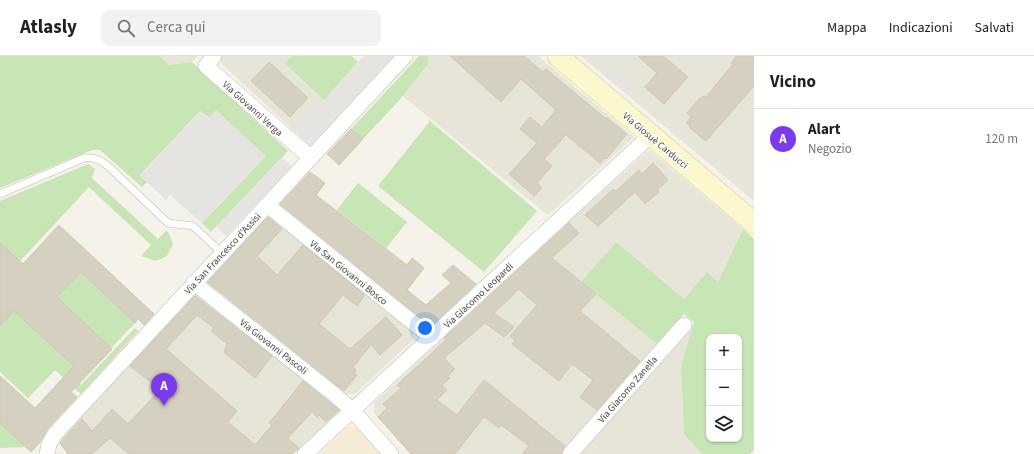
<!DOCTYPE html>
<html lang="it">
<meta charset="utf-8">
<style>
:root{--surface:#fff;--page:#f2f2f2;--text:#202124;--muted:#757577;--line:#e0e0e0;--accent:#7c3aed}
body{margin:0;font-family:"Source Sans 3",sans-serif;background:var(--page);color:var(--text)}
.controls{position:absolute;right:12px;bottom:12px;display:grid;overflow:hidden;border-radius:8px;box-shadow:0 1px 3px #0004}
.controls button{width:36px;height:36px;display:grid;place-items:center;padding:0;border:0;border-bottom:1px solid var(--line);background:var(--surface);color:var(--text);font:20px sans-serif}
.you{position:absolute;left:425px;top:272px;width:14px;height:14px;margin:-10px;border:3px solid #fff;border-radius:50%;background:#1a73e8;box-shadow:0 0 0 6px #1a73e833}
.badge{display:grid;place-items:center;width:26px;height:26px;border-radius:50%;background:var(--accent);color:#fff;font-size:13px;font-weight:700}
.pin{position:absolute;translate:-50% -33px;filter:drop-shadow(0 1px 2px #0008)}
.pin::after{content:'';position:absolute;top:21px;width:14px;height:12px;background:inherit;clip-path:polygon(0 0,100% 0,50% 100%)}
.list{margin:0;padding:0;list-style:none}
h2{display:flex;justify-content:space-between;align-items:center;height:52px;margin:0;padding:0 16px;font-size:17px}
h2 small{font-size:13px;font-weight:400;color:var(--muted)}
.list li{display:grid;grid-template-columns:26px 1fr auto;gap:12px;align-items:center;box-sizing:border-box;height:60px;padding:0 16px;border-top:1px solid var(--line)}
.list b{display:block;font-size:15px;white-space:nowrap}
.list p{margin:0;font-size:13px;white-space:nowrap;color:var(--muted)}
.list em{font-size:13px;font-style:normal;color:var(--muted)}
.icon{flex:none;width:22px;height:22px;fill:none;stroke:currentColor;stroke-width:2;stroke-linecap:round;stroke-linejoin:round}
.map{position:relative;flex:none;width:754px;height:398px;overflow:hidden}
header{display:flex;align-items:center;gap:24px;box-sizing:border-box;height:56px;padding:0 20px;background:var(--surface);border-bottom:1px solid var(--line)}
header strong{font-size:19px}
nav{display:flex;gap:22px;margin-inline-start:auto;font-size:14px}
.search{width:280px;height:36px;background:var(--page);display:flex;align-items:center;gap:10px;box-sizing:border-box;padding:0 14px;border-radius:8px;color:var(--muted);font-size:15px}
main{display:flex}
aside{flex:1;background:var(--surface)}
.map>svg:first-child{display:block}
</style>
<header>
<strong>Atlasly</strong>
<div class="search"><svg class="icon" aria-label="search" viewBox="0 0 24 24"><circle cx="10" cy="10" r="6"/><path d="M15 15l6 6"/></svg>Cerca qui</div>
<nav><a>Mappa</a><a>Indicazioni</a><a>Salvati</a></nav>
</header>
<main>
<div class="map">
<svg width="754" height="398" viewBox="0 0 754 398">
<rect width="100%" height="100%" fill="#f4f2e9"/>
<g fill="#e7e5d8">
<path d="M 160,0 L 198,0 L 192,6 L 169,9 Z"/>
<path d="M 221,0 L 292,0 L 285,9 L 324,44 L 295,76 L 221,7 Z"/>
<path d="M 429,0 L 538,0 L 634,81 L 548,159 L 403,40 L 427,11 Z"/>
<path d="M 581,0 L 754,0 L 754,145 L 630,41 L 637,33 L 605,7 L 599,15 Z"/>
<path d="M 651,95 L 743,173 L 718,226 L 707,217 L 684,243 L 616,186 L 581,226 L 658,289 L 562,398 L 411,398 L 374,357 L 375,346 L 568,166 L 647,96 Z"/>
<path d="M 269,161 L 413,277 L 413,284 L 355,338 L 347,338 L 204,227 L 265,162 Z"/>
<path d="M 194,236 L 340,351 L 340,354 L 292,398 L 68,398 L 61,389 L 62,380 Z"/>
<path d="M 694,267 L 681,310 L 684,378 L 702,398 L 578,398 Z"/>
</g>
<path fill="#f4ecd6" d="M 349,371 L 358,372 L 380,398 L 320,398 Z"/>
<g fill="#c8e5b5" fill-rule="evenodd">
<path d="M 0,0 L 160,0 L 169,9 L 192,6 L 288,95 L 211,176 L 202,167 L 266,100 L 200,55 L 140,119 L 147,126 L 142,131 L 100,94 L 92,94 L 0,132 Z"/>
<path d="M 292,0 L 352,0 L 358,6 L 324,44 L 285,8 Z"/>
<path d="M 419,0 L 429,0 L 427,10 L 403,40 L 363,83 L 351,73 Z"/>
<path d="M 430,65 L 537,155 L 484,216 L 378,130 Z"/>
<path d="M 88,108 L 95,113 L 92,122 L 158,183 L 166,175 L 168,176 L 173,188 L 167,200 L 156,205 L 141,200 L 151,189 L 89,131 L 20,205 L 0,187 L 0,145 Z"/>
<path d="M 358,127 L 407,166 L 386,192 L 337,154 Z"/>
<path d="M 743,173 L 754,183 L 754,394 L 750,398 L 702,398 L 684,378 L 681,310 L 694,266 L 684,258 L 658,289 L 581,226 L 616,186 L 684,243 L 707,216 L 718,226 ZM 709,281 L 739,281 L 739,383 L 709,383 Z"/>
<path d="M 81,216 L 135,267 L 111,292 L 57,241 Z"/>
<path d="M 14,255 L 84,319 L 78,325 L 81,329 L 135,272 L 138,275 L 81,338 L 55,314 L 28,342 L 0,316 L 0,270 Z"/>
<path d="M 0,367 L 26,391 L 0,392 Z"/>
</g>
<g fill="#e5e4e1">
<path d="M 364,0 L 394,0 L 310,90 L 295,76 Z"/>
<path d="M 605,6 L 637,33 L 630,41 L 599,15 Z"/>
<path d="M 216,54 L 266,100 L 202,167 L 170,139 L 166,144 L 140,120 L 200,55 L 209,62 Z"/>
<path d="M 282,102 L 292,110 L 226,180 L 216,171 Z"/>
</g>
<g fill="#d5d0bf" stroke="#cfc9b3">
<path d="M 450,0 L 524,0 L 543,16 L 546,13 L 605,62 L 606,61 L 627,78 L 606,103 L 604,102 L 600,107 L 566,79 L 544,103 L 552,110 L 537,127 L 542,132 L 534,140 L 509,118 L 537,87 L 520,73 L 530,61 L 542,71 L 556,54 L 521,23 L 501,46 Z"/>
<path d="M 638,0 L 663,0 L 688,21 L 664,48 L 645,31 L 657,17 Z"/>
<path d="M 736,0 L 754,0 L 754,30 L 706,85 L 689,71 L 690,69 L 686,67 L 691,61 L 687,57 L 698,44 L 704,40 L 706,41 L 733,8 L 731,7 Z"/>
<path d="M 269,6 L 308,42 L 290,61 L 251,25 Z"/>
<path d="M 351,73 L 363,83 L 339,109 L 327,98 Z"/>
<path d="M 653,107 L 668,124 L 657,134 L 659,136 L 645,148 L 635,136 L 598,170 L 585,159 L 613,133 L 616,135 L 639,114 L 642,118 Z"/>
<path d="M 310,116 L 325,127 L 316,139 L 407,209 L 412,202 L 424,212 L 407,234 L 426,249 L 451,227 L 442,219 L 453,209 L 476,228 L 431,270 L 280,148 Z"/>
<path d="M 268,161 L 282,173 L 257,200 L 277,219 L 303,189 L 365,239 L 357,250 L 343,239 L 319,268 L 350,293 L 386,261 L 402,279 L 380,299 L 371,289 L 353,311 L 356,314 L 354,317 L 357,319 L 344,335 L 208,226 Z"/>
<path d="M 569,167 L 579,177 L 552,202 L 596,238 L 580,255 L 640,305 L 597,354 L 580,341 L 593,324 L 572,308 L 559,325 L 512,288 L 515,284 L 510,280 L 537,249 L 519,233 L 494,257 L 514,271 L 504,281 L 485,267 L 444,302 L 455,313 L 448,320 L 450,322 L 442,329 L 447,334 L 437,344 L 457,359 L 484,324 L 565,390 L 561,398 L 522,398 L 529,390 L 501,369 L 499,372 L 484,361 L 455,398 L 411,398 L 378,361 L 387,352 L 383,348 L 401,332 L 397,329 L 446,284 L 444,282 Z"/>
<path d="M 59,169 L 154,258 L 144,269 L 138,263 L 135,267 L 81,216 L 57,241 L 112,293 L 71,336 L 77,341 L 48,372 L 41,385 L 31,396 L 0,367 L 0,320 L 35,352 L 74,310 L 14,255 L 0,270 L 0,187 L 23,208 Z"/>
<path d="M 195,240 L 272,300 L 255,322 L 224,296 L 227,288 L 211,275 L 214,272 L 197,259 L 166,293 L 237,355 L 228,366 L 255,389 L 272,369 L 269,367 L 303,325 L 339,354 L 326,366 L 319,359 L 317,361 L 312,356 L 288,382 L 299,392 L 292,398 L 129,398 L 110,382 L 92,398 L 68,398 L 60,387 L 82,363 L 92,375 L 112,353 L 128,368 L 158,336 L 155,334 L 157,331 L 130,310 Z"/>
</g>
<g fill="none" stroke-linecap="round" stroke-linejoin="round">
<defs>
<path id="lane" d="M 0,138 L 84,102 C 94,101 100,104 108,110 L 168,167 L 193,170 L 222,197"/>
<g id="street">
<path d="M 214,0 L 206,10 L 311,102"/>
<path d="M 267,149 L 432,282"/>
<path d="M 194,227 L 335,339 L 352,354 L 391,398"/>
<path d="M 47,398 L 49,388 L 55,378 L 405,0"/>
<path d="M 305,398 L 651,79"/>
<path d="M 570,398 L 684,269"/>
</g>
<path id="secondary" d="M 558,0 L 754,167"/>
</defs>
<use href="#lane" stroke="#bfbbac" stroke-width="8"/>
<use href="#street" stroke="#bfbbac" stroke-width="16"/>
<use href="#secondary" stroke="#d1cb9b" stroke-width="22"/>
<use href="#lane" stroke="#fff" stroke-width="7"/>
<use href="#street" stroke="#fff" stroke-width="15"/>
<use href="#secondary" stroke="#fcf7cc" stroke-width="21"/>
</g>
<g text-anchor="middle" stroke-width="3" stroke-linejoin="round" paint-order="stroke">
<g font-size="10" fill="#474438" stroke="#fff">
<text transform="translate(253 52) rotate(42)" y="4">Via Giovanni Verga</text>
<text transform="translate(656 84) rotate(40)" y="4">Via Giosuè Carducci</text>
<text transform="translate(222 197) rotate(-47)" y="4">Via San Francesco d'Assisi</text>
<text transform="translate(349 216) rotate(39)" y="4">Via San Giovanni Bosco</text>
<text transform="translate(478 239) rotate(-43)" y="4">Via Giacomo Leopardi</text>
<text transform="translate(274 290) rotate(38)" y="4">Via Giovanni Pascoli</text>
<text transform="translate(627 333) rotate(-49)" y="4">Via Giacomo Zanella</text>
</g>
</g>
</svg>
<div class="controls">
<button>+</button>
<button>−</button>
<button><svg class="icon" aria-label="layers" viewBox="0 0 24 24"><path d="M12 4l9 5-9 5-9-5zM3 14l9 5 9-5"/></svg></button>
</div>
<div class="you"></div>
<div class="pin badge" style="left:164px;top:350px">A</div>
</div>
<aside>
<h2>Vicino<small></small></h2>
<ul class="list">
<li><span class="badge">A</span><div><b>Alart</b><p>Negozio</p></div><em>120 m</em></li>
</ul>
</aside>
</main>
